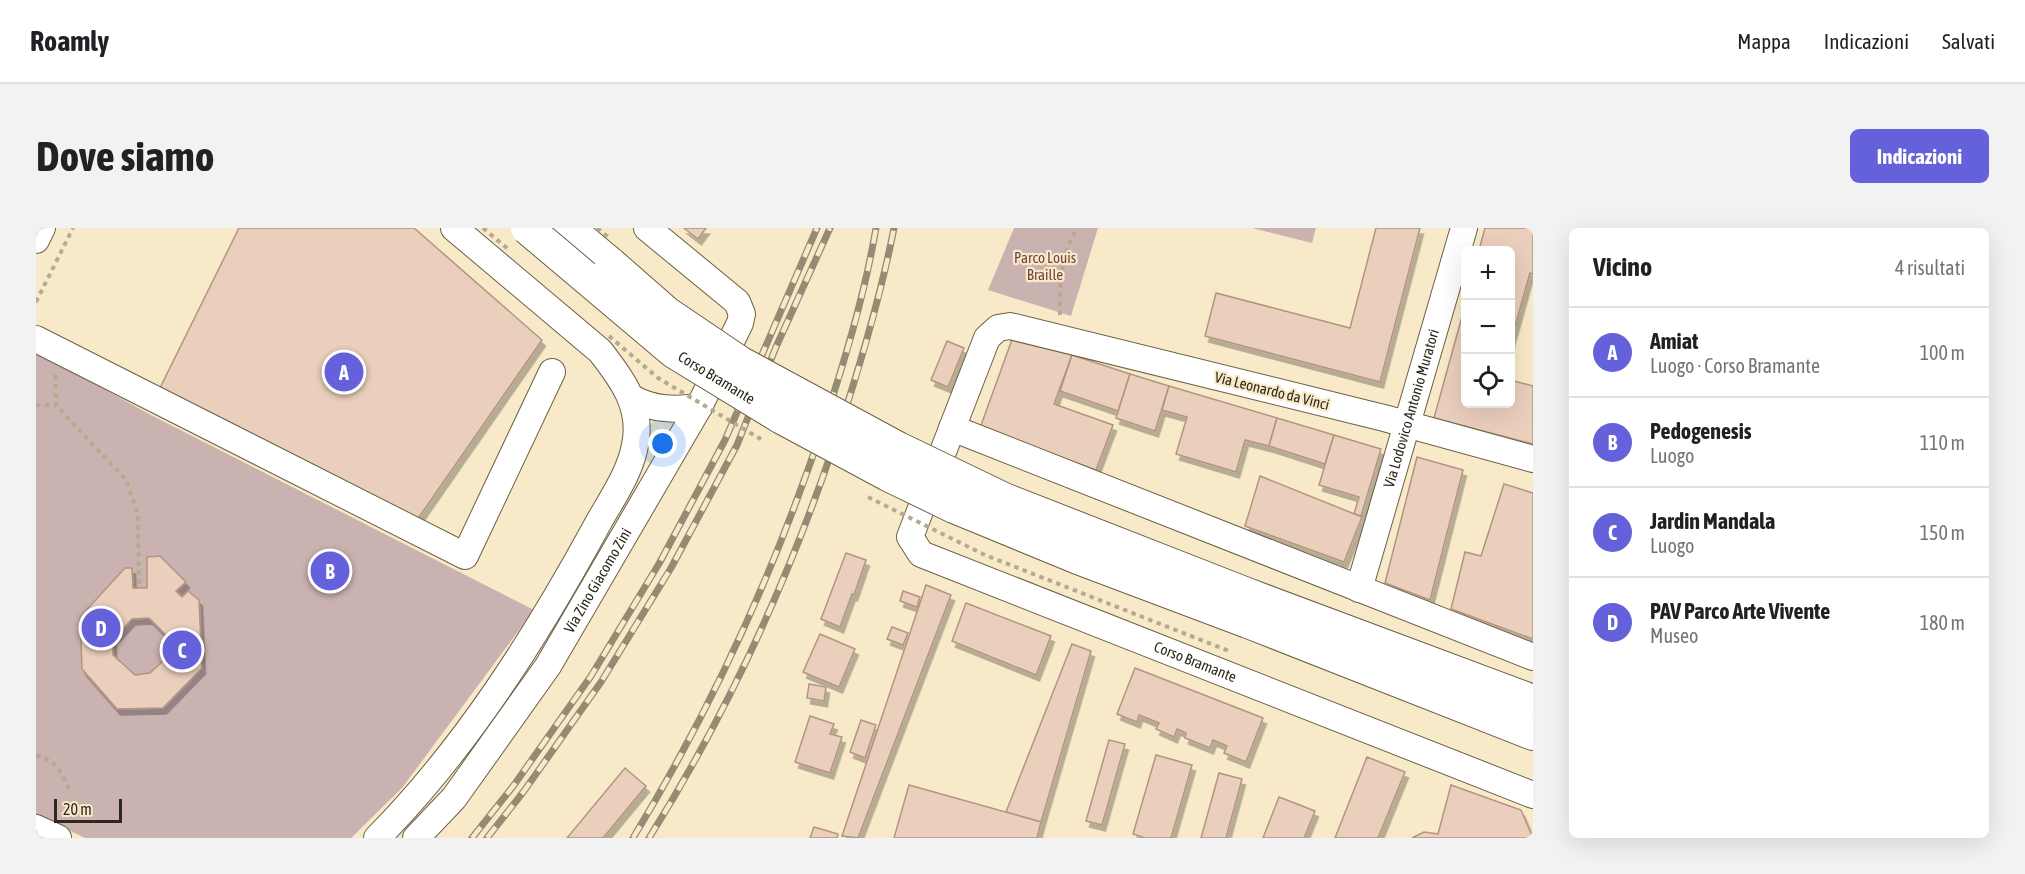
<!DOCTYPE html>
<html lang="it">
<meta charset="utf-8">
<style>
:root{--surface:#fff;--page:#f2f2f2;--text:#202124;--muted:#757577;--line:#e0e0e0;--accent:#6461da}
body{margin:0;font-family:"Asap Condensed",sans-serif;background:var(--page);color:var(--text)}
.controls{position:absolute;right:18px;top:18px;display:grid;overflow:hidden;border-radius:9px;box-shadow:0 6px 24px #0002}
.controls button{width:54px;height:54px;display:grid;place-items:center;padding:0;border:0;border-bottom:2px solid var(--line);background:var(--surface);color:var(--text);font:30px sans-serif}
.scale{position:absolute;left:18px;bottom:15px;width:68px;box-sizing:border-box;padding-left:6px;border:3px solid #2e291c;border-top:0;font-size:16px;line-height:21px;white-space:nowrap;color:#2e291c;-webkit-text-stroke:4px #f8eac9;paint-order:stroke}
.you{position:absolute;left:627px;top:216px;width:21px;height:21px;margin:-15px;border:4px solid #fff;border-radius:50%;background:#1a73e8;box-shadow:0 0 0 9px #1a73e833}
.badge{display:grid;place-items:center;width:39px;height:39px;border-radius:50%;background:var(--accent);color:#fff;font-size:20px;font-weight:700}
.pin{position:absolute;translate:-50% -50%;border:3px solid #fff;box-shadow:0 2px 6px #0006}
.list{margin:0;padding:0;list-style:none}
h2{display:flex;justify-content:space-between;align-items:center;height:78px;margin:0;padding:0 24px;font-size:26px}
h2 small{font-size:20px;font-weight:400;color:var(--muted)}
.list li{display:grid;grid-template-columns:39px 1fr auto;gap:18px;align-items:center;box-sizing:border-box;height:90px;padding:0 24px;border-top:2px solid var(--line)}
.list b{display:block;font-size:22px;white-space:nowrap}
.list p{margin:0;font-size:20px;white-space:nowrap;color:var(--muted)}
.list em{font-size:20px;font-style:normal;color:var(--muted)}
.icon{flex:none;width:33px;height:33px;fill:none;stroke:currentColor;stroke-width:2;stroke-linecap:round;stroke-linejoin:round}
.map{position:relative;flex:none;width:1497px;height:610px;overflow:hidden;border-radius:9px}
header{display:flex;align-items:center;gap:36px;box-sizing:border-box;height:84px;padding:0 30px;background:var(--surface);border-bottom:2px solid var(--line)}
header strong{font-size:28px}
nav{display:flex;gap:33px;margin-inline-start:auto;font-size:21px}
.intro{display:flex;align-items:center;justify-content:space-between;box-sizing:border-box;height:144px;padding:0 36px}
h1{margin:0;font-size:42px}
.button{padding:15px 27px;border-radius:9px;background:var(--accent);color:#fff;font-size:21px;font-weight:700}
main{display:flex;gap:36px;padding:0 36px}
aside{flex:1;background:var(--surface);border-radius:9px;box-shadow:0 6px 24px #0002}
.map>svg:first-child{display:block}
</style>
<header>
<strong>Roamly</strong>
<nav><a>Mappa</a><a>Indicazioni</a><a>Salvati</a></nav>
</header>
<div class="intro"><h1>Dove siamo</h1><a class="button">Indicazioni</a></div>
<main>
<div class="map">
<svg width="1497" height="610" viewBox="0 0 1497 610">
<defs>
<filter id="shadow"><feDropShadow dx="3.5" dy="6" stdDeviation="0" flood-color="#0004"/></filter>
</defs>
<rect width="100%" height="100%" fill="#f8eac9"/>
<g fill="#cab2b1">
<path d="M 978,0 L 1062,0 L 1035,88 L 952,62 Z"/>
<path d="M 1216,0 L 1280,0 L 1276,15 Z"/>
<path d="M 0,123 L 113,186 L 498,382 L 366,560 L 315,610 L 49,610 L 0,586 Z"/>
</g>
<g fill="#ebcfbd" stroke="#b29480" stroke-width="1.5" fill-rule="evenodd" filter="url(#shadow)">
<path d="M 203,0 L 378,0 L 506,112 L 381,292 L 121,166 Z"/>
<path d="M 648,0 L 670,0 L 662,11 Z"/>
<path d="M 1340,0 L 1384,0 L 1344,154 L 1169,108 L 1180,65 L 1314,100 Z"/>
<path d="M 1449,0 L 1497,0 L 1497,46 L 1494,45 L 1474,116 L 1474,22 L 1443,22 Z"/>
<path d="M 1430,74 L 1430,176 L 1474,176 L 1474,152 L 1497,158 L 1497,216 L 1398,190 Z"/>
<path d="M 978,106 L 1036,127 L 1018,176 L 1077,197 L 1060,242 L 944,200 Z"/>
<path d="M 911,113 L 928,120 L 912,159 L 895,152 Z"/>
<path d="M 1036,127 L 1094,146 L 1082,183 L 1024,163 Z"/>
<path d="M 1094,146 L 1133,158 L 1119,203 L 1080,190 Z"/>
<path d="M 1133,158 L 1241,190 L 1233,218 L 1209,212 L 1200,244 L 1140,226 L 1151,189 L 1126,182 Z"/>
<path d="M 1241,190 L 1298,207 L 1289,236 L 1233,218 Z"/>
<path d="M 1298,207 L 1345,221 L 1325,288 L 1318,286 L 1323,269 L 1283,257 Z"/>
<path d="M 1381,229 L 1427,242 L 1394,372 L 1349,355 Z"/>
<path d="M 1224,248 L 1326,289 L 1308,334 L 1209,298 Z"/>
<path d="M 1468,256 L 1497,265 L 1497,411 L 1415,381 L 1429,324 L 1445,328 Z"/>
<path d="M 810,325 L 830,332 L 818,367 L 816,366 L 804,399 L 785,391 Z"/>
<path d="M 124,328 L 150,354 L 140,363 L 146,369 L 152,363 L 163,372 L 166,440 L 127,480 L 81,481 L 46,441 L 44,389 L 89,340 L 96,340 L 97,360 L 111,360 L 111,329 ZM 113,390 L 133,410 L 134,426 L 114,445 L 99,447 L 77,427 L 77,411 L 96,391 Z"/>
<path d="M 890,357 L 915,367 L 822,610 L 806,608 Z"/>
<path d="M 867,363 L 884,369 L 881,379 L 864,373 Z"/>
<path d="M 930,375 L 1015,408 L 1000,447 L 916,413 Z"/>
<path d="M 856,399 L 872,405 L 867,417 L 851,411 Z"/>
<path d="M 784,406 L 819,421 L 803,459 L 767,444 Z"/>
<path d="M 1036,416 L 1055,423 L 1005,594 L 970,584 Z"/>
<path d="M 1099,440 L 1227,490 L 1210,534 L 1188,525 L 1191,518 L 1177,512 L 1174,520 L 1149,510 L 1150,505 L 1141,501 L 1138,509 L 1120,501 L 1123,495 L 1103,487 L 1101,494 L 1081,486 Z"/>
<path d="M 773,456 L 790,459 L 788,473 L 771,470 Z"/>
<path d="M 774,488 L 798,496 L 794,506 L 806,509 L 794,545 L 759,534 Z"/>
<path d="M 825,492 L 840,497 L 829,530 L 814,524 Z"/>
<path d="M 1073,512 L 1089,516 L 1066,597 L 1050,593 Z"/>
<path d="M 1120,527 L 1156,537 L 1135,610 L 1109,610 L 1097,606 Z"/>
<path d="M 1331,529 L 1369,544 L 1342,610 L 1299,610 Z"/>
<path d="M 589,540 L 610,558 L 567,610 L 531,610 Z"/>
<path d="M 1183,545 L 1206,551 L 1190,610 L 1165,610 Z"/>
<path d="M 873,557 L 1005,594 L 1001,610 L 858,610 Z"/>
<path d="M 1415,557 L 1485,582 L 1497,610 L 1376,610 L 1388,604 L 1402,606 Z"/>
<path d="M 1243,569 L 1279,583 L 1268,610 L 1227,610 Z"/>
<path d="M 778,599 L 802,606 L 801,610 L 774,610 Z"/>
</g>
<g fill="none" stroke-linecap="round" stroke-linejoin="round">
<defs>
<g id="minor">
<path d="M 0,12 L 6,0"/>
<path d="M 0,111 L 429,328 L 516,144"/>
<path d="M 596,170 C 617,182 639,182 663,179"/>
<path d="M 916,200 L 1497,429"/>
<path id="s1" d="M 1497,231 L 1348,190 L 974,98 L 962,100 L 951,110 L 874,309 L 885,326 L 1497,567"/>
<path id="s2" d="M 1323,361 L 1428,0"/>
<path d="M 0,600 L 22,610"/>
<path d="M 341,610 C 430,520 500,409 560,299 C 574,273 594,246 599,217 C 607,179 586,151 564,123 L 418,0"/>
<path id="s3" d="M 380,610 L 418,570 L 512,438 L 663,179 L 704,95 L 706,86 L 701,74 L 611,0"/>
</g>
<g id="major">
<path d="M 532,0 L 575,36"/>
<path d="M 1216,368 L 1497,473"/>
<path d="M 1212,394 L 1497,506"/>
</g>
</defs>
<use href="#minor" stroke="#6c6043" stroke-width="28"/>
<use href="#major" stroke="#6c6043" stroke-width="34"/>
<g stroke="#b5aa8f" stroke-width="4" stroke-dasharray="4.5 4.5" stroke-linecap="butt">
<path d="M 0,74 L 37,0"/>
<path d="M 1024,87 C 1023,56 1025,27 1041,0"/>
<path d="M 19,147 L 20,177 L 90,252 L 102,286 L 103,360"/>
<path d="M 0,177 L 20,177"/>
<path d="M 0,527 C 19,532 25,543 33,561"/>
</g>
<use href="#minor" stroke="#fff" stroke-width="26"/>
<use href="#major" stroke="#fff" stroke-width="32"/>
<defs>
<g id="rail">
<path d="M 436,610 L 478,557 L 555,448 L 624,334 L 689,212 L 781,0"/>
<path d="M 451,610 L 488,563 L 565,454 L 635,340 L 701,217 L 740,119 L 794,0"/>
<path d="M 597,610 C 677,478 742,336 790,189 C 811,126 829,65 840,0"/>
<path d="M 613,610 C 692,484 753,351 800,211 C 823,141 844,72 858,0"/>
</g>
</defs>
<use href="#rail" stroke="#958b74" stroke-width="7"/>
<use href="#rail" stroke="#f8eac9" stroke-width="4.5" stroke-dasharray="14" stroke-linecap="butt"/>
<defs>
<g id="major-bridge">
<path id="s4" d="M 491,0 L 638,124 L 746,190 L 852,247 L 918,279 L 1042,330 L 1212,394"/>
<path d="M 575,36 L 631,85 L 705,135 L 862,220 L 968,271 L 1216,368"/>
</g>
</defs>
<use href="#major-bridge" stroke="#6c6043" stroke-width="34" stroke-linecap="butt"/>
<g stroke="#b5aa8f" stroke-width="4" stroke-dasharray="4.5 4.5" stroke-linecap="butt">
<path d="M 447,0 L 472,21"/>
<path d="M 561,0 L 572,9"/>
<path d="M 573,108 L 622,150 L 728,213"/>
<path d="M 832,269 L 949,327 L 1193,423"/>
</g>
<use href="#major-bridge" stroke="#fff" stroke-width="32"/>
</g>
<g text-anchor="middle" stroke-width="4.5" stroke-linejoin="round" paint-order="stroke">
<g font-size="15" fill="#754342" stroke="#f8eac9">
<text x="1009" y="35">Parco Louis<tspan x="1009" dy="17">Braille</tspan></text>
</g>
<g font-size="15" fill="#2e291c" stroke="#f8eac9">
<text dy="5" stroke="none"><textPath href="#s4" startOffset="242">Corso Bramante</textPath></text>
<text transform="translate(1236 163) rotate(14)" y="5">Via Leonardo da Vinci</text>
<text dy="5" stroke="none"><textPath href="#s2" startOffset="188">Via Lodovico Antonio Muratori</textPath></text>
<text dy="5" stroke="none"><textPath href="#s3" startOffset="316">Via Zino Giacomo Zini</textPath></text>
<text dy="5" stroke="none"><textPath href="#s1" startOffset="1095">Corso Bramante</textPath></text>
</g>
</g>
</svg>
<div class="controls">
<button>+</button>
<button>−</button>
<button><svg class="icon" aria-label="locate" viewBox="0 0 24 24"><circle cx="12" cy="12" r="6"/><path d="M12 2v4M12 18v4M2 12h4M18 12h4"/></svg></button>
</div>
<div class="scale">20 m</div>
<div class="you"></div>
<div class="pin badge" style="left:308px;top:144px">A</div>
<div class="pin badge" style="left:294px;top:343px">B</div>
<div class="pin badge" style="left:146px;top:422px">C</div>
<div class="pin badge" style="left:65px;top:400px">D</div>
</div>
<aside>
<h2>Vicino<small>4 risultati</small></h2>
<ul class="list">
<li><span class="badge">A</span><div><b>Amiat</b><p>Luogo · Corso Bramante</p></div><em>100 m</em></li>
<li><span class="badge">B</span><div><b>Pedogenesis</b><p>Luogo</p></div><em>110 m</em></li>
<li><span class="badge">C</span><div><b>Jardin Mandala</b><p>Luogo</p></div><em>150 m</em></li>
<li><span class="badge">D</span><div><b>PAV Parco Arte Vivente</b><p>Museo</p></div><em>180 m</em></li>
</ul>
</aside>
</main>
